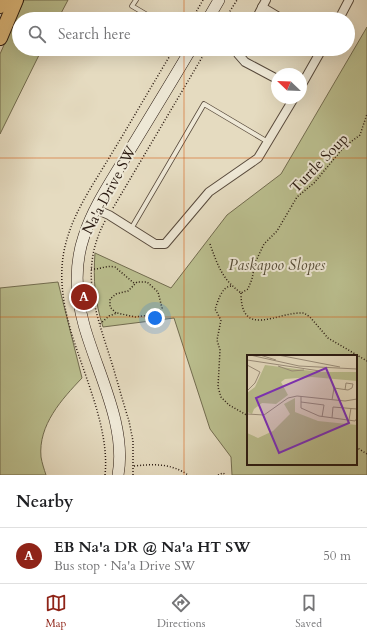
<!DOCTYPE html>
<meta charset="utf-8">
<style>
:root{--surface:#fff;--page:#f6f6f6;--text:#202124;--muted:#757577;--line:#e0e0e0;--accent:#8f2418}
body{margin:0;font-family:Cardo,serif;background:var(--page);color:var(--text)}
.compass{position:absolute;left:271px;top:68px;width:36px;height:36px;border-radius:50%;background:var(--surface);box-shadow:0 4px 16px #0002;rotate:293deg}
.you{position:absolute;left:155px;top:318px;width:14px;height:14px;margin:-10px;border:3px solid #fff;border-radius:50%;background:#1a73e8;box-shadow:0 0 0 6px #1a73e833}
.badge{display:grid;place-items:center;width:26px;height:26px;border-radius:50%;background:var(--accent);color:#fff;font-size:13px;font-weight:700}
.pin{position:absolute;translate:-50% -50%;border:2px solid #fff;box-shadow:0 1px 4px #0006}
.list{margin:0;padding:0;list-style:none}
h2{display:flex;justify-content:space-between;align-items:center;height:52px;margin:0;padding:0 16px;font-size:17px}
h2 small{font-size:13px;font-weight:400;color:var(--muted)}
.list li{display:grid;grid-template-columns:26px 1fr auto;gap:12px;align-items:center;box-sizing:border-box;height:56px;padding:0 16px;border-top:1px solid var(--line)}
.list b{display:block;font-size:15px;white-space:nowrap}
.list p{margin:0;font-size:13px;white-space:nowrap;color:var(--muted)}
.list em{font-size:13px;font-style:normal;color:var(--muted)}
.icon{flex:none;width:22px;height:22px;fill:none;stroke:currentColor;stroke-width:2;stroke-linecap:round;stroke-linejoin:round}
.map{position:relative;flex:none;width:367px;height:475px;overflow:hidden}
.search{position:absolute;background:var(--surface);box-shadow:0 4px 16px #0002;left:12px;right:12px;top:12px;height:44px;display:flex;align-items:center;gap:10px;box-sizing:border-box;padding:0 14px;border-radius:22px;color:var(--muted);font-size:15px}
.sheet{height:108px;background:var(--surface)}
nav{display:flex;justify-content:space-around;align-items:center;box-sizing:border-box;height:56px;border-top:1px solid var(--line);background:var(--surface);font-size:11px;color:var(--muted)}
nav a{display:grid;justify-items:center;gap:2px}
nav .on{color:var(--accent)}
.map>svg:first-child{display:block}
</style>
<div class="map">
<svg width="367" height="475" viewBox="0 0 367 475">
<rect width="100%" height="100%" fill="#e5dbc0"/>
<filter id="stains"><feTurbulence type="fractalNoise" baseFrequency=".005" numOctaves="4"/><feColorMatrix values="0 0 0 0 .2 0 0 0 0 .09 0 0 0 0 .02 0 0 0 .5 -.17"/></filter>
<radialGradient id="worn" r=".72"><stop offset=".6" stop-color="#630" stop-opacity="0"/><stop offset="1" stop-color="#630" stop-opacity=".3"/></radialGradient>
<g fill="#babe8e" stroke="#726c4f" fill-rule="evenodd">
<path d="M 24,0 L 68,0 L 58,19 L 19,19 L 19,49 L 42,49 L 0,134 L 0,54 Z"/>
<path d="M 367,27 L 367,475 L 232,475 L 231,457 L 210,429 L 174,318 L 103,327 C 95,302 93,280 95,253 L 171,288 L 227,215 L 281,174 ZM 248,356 L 356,356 L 356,464 L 248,464 Z"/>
<path d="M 58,282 L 82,378 C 62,399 38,425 41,457 C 42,463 44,469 46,475 L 0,475 L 0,288 Z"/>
</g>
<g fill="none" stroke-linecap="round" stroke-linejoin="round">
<defs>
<g id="lane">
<path d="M 136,0 L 132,6 L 154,19"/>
<path d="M 131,229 L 204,104 L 268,142"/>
</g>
<g id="street">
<path d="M 262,7 L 282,19"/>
<path d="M 256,19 L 266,0"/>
<path d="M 339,19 L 349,0"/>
<path d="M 238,49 L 238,54 L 245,62 L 277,79"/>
<path d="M 301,86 L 322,49"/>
<path d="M 95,209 L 109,215 L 155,244 L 165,244 L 209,192 L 258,158 L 294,98"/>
</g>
<g id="secondary">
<path d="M 208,19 L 219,0"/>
<path d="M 118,475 C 127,426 97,372 84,325 C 76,296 74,265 84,236 C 93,208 110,183 125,158 C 147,122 169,86 191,49"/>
</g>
<g id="highway">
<path d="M 0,6 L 3,0"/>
<path d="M 0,38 L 16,0"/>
</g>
</defs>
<use href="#lane" stroke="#584a3c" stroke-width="5.5"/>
<use href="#street" stroke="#584a3c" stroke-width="10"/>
<use href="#secondary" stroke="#291910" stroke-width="12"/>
<use href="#highway" stroke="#291910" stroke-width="16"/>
<g stroke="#291910" stroke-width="1.5" stroke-dasharray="1 2" stroke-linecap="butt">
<path d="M 192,19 L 203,0"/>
<path d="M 225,19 L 237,0"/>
<path d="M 113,208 L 207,49"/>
<path d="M 105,221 C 80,268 94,308 109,354 C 116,376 122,399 129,421 L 133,441 L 133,475"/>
<path d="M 210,244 C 218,266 222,279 241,293 L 248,289 L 252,279 L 255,263 L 264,244 L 277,231 L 297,197 L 314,183 L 344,147 L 360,135 L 367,114"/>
<path d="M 91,269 C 99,270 106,265 115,267 L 135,284"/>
<path d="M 231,286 C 221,287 218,302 215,309 L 221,320 L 217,340 L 220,350 L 218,387 L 221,397 L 229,405 L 248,416"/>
<path d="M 241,293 C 241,340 278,311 304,313 L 310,317 L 328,338 L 367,361"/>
<path d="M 100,324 L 109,316 L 117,313 L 135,317 L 158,314 L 162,308 L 158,292 L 147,282 L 137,282 L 128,291 L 116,294 L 110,299 L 110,307 L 116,313"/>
<path d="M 356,447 L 367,454"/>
<path d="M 134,466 C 154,464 171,463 188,475"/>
<path d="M 105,475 C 110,428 83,374 70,328 C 63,303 59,277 64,251 C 71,216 91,188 109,158 C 131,122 152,85 174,49"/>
<path d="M 218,475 L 223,473 L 226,475"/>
</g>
<use href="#lane" stroke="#eee8d6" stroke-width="4"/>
<use href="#street" stroke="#eee8d6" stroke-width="8"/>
<use href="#secondary" stroke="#eee8d6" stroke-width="11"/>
<use href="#highway" stroke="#e2be80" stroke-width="14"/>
</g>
<path fill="none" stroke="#d5530c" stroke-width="1" stroke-opacity="0.55" d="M 184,0 L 184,19M 184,49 L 184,475M 0,158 L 367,158M 0,317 L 367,317"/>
<g text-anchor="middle" stroke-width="4" stroke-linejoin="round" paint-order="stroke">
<g font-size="15" fill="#291910" stroke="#eee8d6">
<text transform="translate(319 163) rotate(-46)" y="5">Turtle Soup</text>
<text transform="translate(109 190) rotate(-62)" y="5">Na'a Drive SW</text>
</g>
<g font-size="15" font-style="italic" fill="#544b36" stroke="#eee8d6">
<text x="277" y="270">Paskapoo Slopes</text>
</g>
</g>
<g transform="translate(247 355)">
<rect width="110" height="110" fill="#e5dbc0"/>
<path d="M 18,10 L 73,17 L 110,17 L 110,26 L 65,22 L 38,24 L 34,27 L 41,40 L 29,49 L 15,48 L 7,54 L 5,59 L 0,57 L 0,38 L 8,32 ZM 48,43 L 48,57 L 71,66 L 110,70 L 110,110 L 0,110 L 0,78 L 11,83 L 26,76 L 43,59 L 37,49 Z" fill="#babe8e"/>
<path fill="none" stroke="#9a8d7a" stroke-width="1" d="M 3,0 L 52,11 L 110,14M 13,0 L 29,5M 31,0 L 93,12M 0,5 L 73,16M 0,10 L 13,17 L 8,28 L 0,36M 31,11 L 45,16 L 57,15M 54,41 L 54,53 L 72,61 L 108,66 L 110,63M 85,45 L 87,33 L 101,35 L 105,33 L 106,29 L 99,28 L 98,35M 54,47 L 77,50 L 75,62M 0,59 L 17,60 L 41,43 L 50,41 L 98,46 L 110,44M 85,63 L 86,52 L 110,54M 102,65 L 104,53"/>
<path fill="#7b2cbf" fill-opacity="0.15" stroke="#7b2cbf" stroke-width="2" d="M 79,13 L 102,68 L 32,98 L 9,43 Z"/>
<rect width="110" height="110" fill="none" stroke="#291910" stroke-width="2"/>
</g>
<rect width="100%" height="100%" filter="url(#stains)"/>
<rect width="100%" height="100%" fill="url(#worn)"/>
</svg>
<svg class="compass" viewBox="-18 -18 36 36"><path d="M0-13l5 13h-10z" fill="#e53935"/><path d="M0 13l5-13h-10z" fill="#757577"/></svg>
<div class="you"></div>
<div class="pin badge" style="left:84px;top:297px">A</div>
<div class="search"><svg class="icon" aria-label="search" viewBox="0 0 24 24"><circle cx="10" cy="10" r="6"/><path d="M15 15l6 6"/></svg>Search here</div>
</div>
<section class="sheet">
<h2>Nearby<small></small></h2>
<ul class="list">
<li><span class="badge">A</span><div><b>EB Na'a DR @ Na'a HT SW</b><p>Bus stop · Na'a Drive SW</p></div><em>50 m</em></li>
</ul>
</section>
<nav>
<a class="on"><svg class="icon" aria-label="map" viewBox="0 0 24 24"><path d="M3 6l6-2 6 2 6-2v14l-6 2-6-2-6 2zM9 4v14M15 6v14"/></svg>Map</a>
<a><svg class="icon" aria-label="directions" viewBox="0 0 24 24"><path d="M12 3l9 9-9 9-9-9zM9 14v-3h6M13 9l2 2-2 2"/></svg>Directions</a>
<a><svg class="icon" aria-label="saved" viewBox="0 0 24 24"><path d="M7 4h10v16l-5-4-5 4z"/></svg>Saved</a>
</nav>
